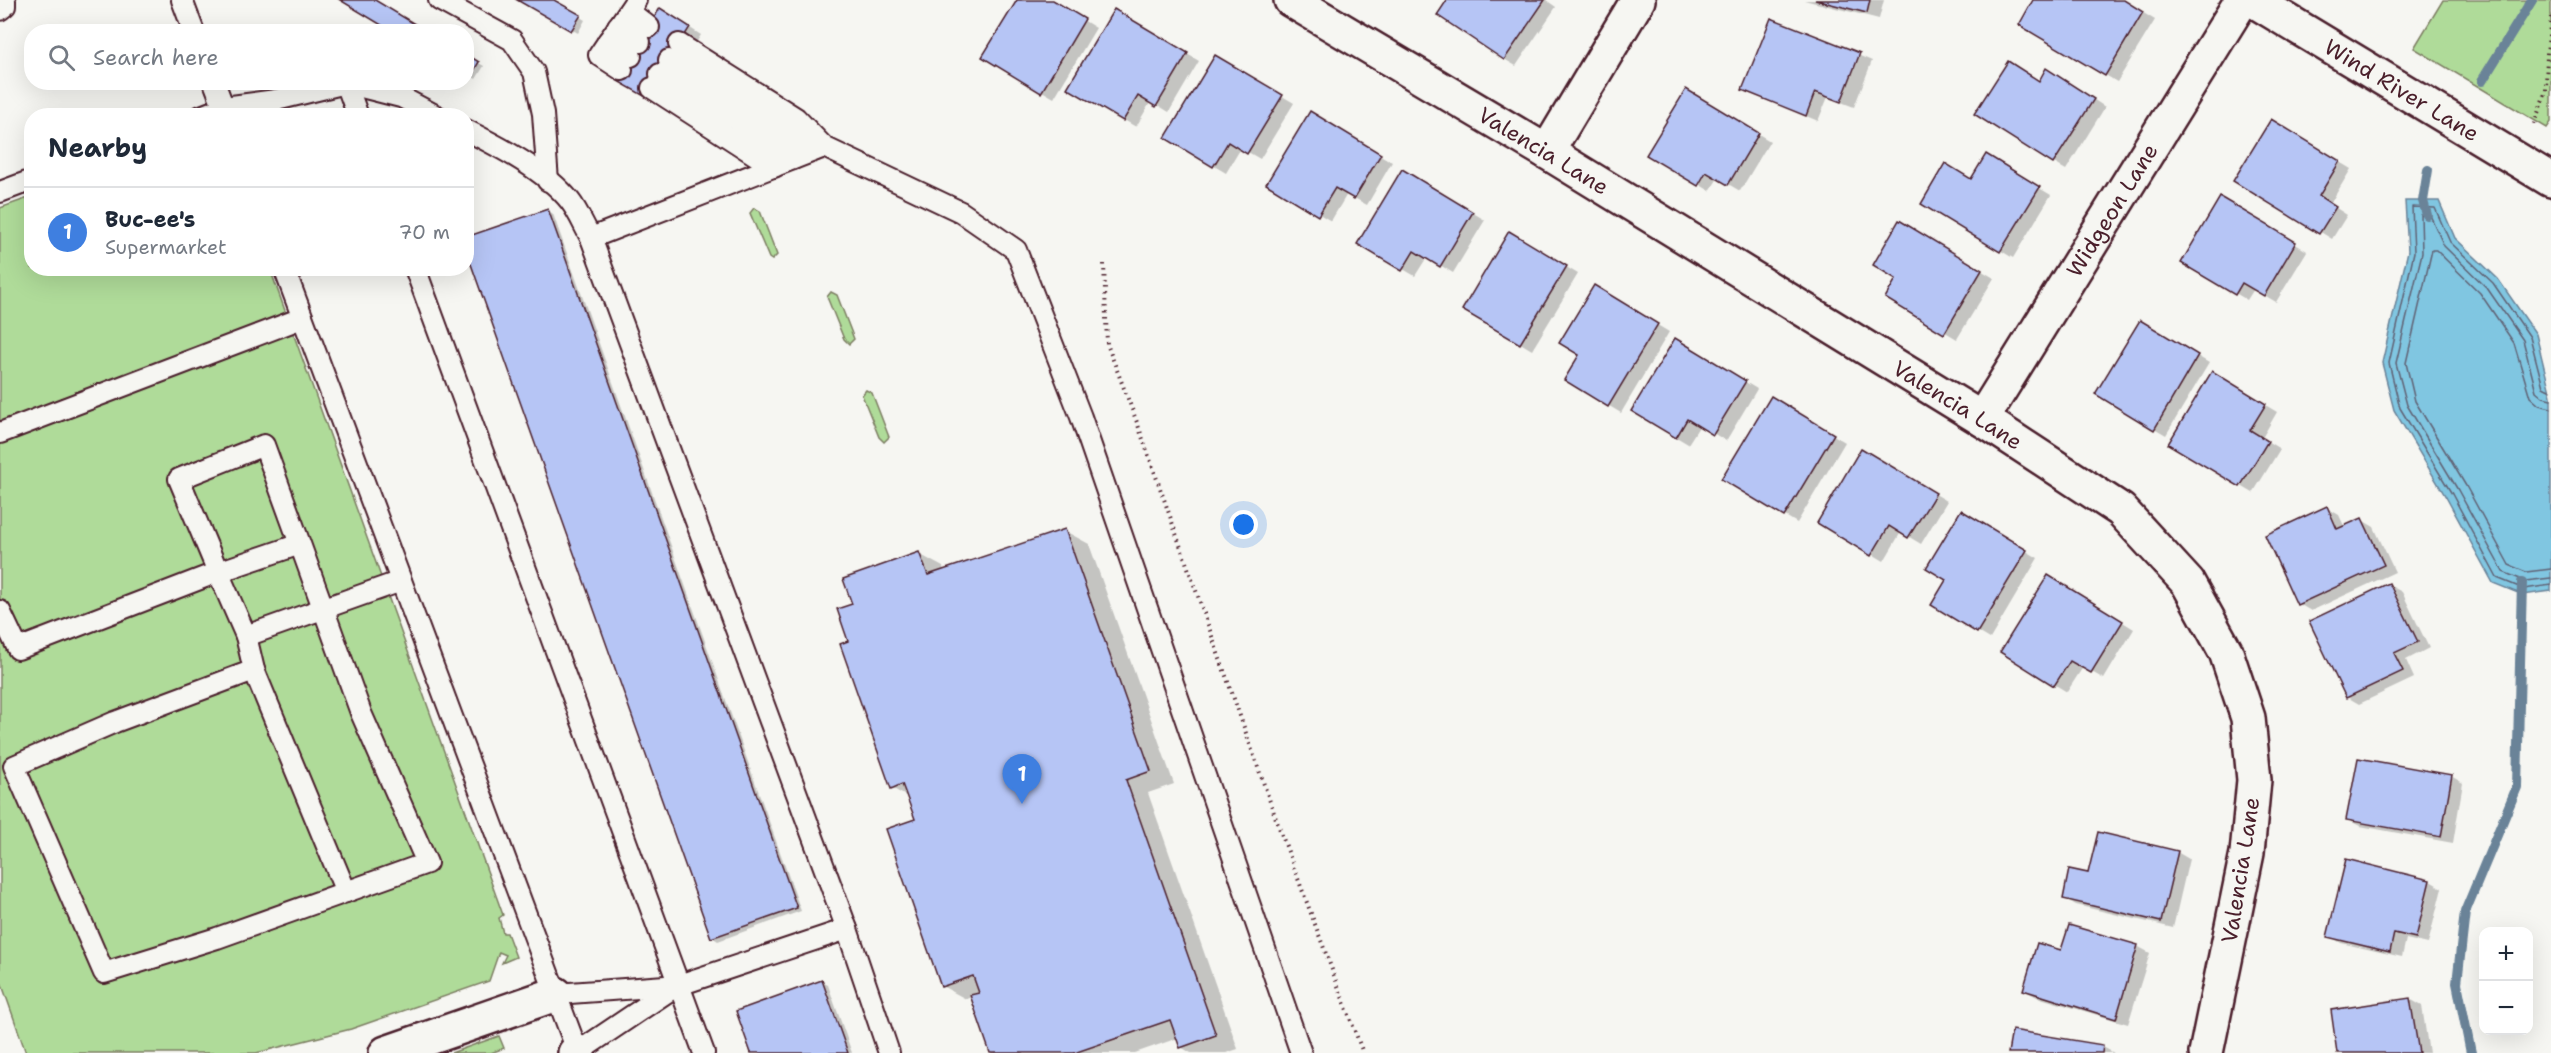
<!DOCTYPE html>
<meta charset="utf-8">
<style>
:root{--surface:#fff;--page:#f2f2f3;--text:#1f2937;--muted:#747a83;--line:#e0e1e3;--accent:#d1495b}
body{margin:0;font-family:"Shantell Sans",sans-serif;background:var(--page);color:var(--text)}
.controls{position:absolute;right:18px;bottom:18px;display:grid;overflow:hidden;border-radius:12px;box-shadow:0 6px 24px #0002}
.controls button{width:54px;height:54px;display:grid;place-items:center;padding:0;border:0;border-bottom:2px solid var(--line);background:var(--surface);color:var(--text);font:30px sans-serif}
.you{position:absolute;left:1244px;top:525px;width:21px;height:21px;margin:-15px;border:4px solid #fff;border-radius:50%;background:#1a73e8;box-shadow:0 0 0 9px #1a73e833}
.badge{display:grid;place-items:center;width:39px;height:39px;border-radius:50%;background:var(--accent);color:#fff;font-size:20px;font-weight:700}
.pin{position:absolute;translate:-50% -50px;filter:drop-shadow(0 2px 3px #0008)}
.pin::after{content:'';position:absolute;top:32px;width:21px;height:18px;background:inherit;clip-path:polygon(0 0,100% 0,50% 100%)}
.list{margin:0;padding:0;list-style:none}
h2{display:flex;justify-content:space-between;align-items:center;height:78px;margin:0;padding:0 24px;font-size:26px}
h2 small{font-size:20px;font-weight:400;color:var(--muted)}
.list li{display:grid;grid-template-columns:39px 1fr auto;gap:18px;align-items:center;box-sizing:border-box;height:90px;padding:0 24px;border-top:2px solid var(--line)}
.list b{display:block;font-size:22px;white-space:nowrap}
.list p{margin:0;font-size:20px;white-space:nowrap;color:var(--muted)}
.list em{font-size:20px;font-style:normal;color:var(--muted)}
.icon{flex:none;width:33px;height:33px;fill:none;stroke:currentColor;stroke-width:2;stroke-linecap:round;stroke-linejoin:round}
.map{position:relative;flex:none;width:2551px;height:1053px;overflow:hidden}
.search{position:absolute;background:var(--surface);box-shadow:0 6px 24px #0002;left:24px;top:24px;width:450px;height:66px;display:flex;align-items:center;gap:15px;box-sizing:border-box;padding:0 21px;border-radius:24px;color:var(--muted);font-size:22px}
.panel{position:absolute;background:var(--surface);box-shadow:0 6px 24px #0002;left:24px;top:108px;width:450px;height:168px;border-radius:24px}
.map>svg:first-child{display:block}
</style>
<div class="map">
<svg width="2551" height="1053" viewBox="0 0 2551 1053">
<rect width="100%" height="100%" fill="#f6f6f2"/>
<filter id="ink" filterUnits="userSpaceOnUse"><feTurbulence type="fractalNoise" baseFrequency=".0167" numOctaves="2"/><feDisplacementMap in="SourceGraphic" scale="12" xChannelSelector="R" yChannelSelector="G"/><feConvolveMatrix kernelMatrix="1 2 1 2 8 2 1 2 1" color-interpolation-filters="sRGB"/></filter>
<g filter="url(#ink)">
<g fill="#afdb99" stroke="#7c7d62" stroke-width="1.5">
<path d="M 2443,0 L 2551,0 L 2551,122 L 2547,128 L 2414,48 Z"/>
<path d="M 31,197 L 32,268 L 270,269 L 503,915 L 499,918 L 503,933 L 507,933 L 516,957 L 502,963 L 506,955 L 499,952 L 489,981 L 351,1029 L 256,1053 L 26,1053 L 0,979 L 0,208 Z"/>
<path d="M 754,208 L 760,211 L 777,255 L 772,260 L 769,258 L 750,213 Z"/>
<path d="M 831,292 L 837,295 L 854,339 L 849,344 L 844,339 L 827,297 Z"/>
<path d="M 866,390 L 872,393 L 889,437 L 884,442 L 879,437 L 862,395 Z"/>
<path d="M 499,1036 L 504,1048 L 491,1053 L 451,1053 Z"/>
</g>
<path fill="#80c6e1" stroke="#6a8398" stroke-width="1.5" d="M 2405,201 L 2439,201 L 2455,238 L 2498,279 L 2536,334 L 2551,396 L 2551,591 L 2523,595 L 2493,583 L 2446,497 L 2394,410 L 2382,363 L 2408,251 Z"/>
<g fill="#0003">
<path d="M 520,0 L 551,0 L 585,20 L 578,33 Z"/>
<path d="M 1018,0 L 1050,0 L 1096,28 L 1054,98 L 984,57 Z"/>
<path d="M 1449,0 L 1546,0 L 1556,7 L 1516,66 L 1504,59 Z"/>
<path d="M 1804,0 L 1884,0 L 1879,19 Z"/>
<path d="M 2035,0 L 2122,0 L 2155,20 L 2117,82 L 2021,24 Z"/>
<path d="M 1114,11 L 1199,61 L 1169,112 L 1151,101 L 1136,127 L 1069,88 Z"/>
<path d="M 673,17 L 701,35 L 658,103 Z"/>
<path d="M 1772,19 L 1872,61 L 1854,107 L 1828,97 L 1818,121 L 1744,90 Z"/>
<path d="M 466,56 L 484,66 L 476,79 L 466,73 Z"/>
<path d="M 1216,57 L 1294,103 L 1260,159 L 1241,148 L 1226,173 L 1167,138 Z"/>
<path d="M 2059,77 L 2105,107 L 2066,170 L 2054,163 L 2039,82 Z"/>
<path d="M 1687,91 L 1770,141 L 1740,191 L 1718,178 L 1710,191 L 1649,154 Z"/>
<path d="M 1310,113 L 1392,162 L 1367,205 L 1347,194 L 1331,221 L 1268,184 Z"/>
<path d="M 2271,121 L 2351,169 L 2330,204 L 2347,215 L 2332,239 L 2235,180 Z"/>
<path d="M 1987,157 L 2051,195 L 2013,258 L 1923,204 L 1972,181 Z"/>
<path d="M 1403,171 L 1485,220 L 1453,273 L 1427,257 L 1415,276 L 1359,243 Z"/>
<path d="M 2221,199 L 2307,251 L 2276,302 L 2254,289 L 2247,300 L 2183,262 Z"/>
<path d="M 548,210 L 553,214 L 801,911 L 718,941 L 712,937 Z"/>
<path d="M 1900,222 L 1994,278 L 1957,339 L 1887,297 L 1898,278 Z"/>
<path d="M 1510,233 L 1578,274 L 1532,350 L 1464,309 Z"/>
<path d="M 1594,287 L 1669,332 L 1621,413 L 1566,380 L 1581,355 Z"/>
<path d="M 2140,322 L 2209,363 L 2166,435 L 2097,394 Z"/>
<path d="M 1675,340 L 1757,389 L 1726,441 L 1700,425 L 1688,444 L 1633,411 Z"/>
<path d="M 2212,373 L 2277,412 L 2262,438 L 2280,449 L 2253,493 L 2170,444 Z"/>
<path d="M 1772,398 L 1845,442 L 1797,523 L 1723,479 Z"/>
<path d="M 1862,450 L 1947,501 L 1921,544 L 1901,532 L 1884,561 L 1819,522 Z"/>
<path d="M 2327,508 L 2339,515 L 2345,528 L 2362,520 L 2374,527 L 2395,572 L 2311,611 L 2299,604 Z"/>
<path d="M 1961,512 L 2038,558 L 1990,639 L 1933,605 L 1948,580 Z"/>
<path d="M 1065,531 L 1089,544 L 1174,784 L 1148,793 L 1238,1049 L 1226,1053 L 1191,1053 L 1181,1047 L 1178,1038 L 1135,1053 L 992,1053 L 972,997 L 966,999 L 942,986 L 917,820 L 909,798 L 892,788 L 850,642 L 854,605 L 919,554 L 943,567 L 944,572 Z"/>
<path d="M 2060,583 L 2134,629 L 2104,679 L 2083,667 L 2067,692 L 2002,652 Z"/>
<path d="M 2389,585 L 2402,592 L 2429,648 L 2406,660 L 2414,678 L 2359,704 L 2347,697 Z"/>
<path d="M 2451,776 L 2463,783 L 2453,843 L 2360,826 L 2348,820 Z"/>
<path d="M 2177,852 L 2189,859 L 2173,928 L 2076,905 L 2064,898 L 2090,875 Z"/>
<path d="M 2347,861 L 2430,881 L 2442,888 L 2428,944 L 2406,939 L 2402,957 L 2341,943 L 2329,936 Z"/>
<path d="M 2137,946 L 2150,953 L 2128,1024 L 2037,997 L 2024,990 L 2062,952 Z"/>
<path d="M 822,982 L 828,985 L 852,1053 L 753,1053 Z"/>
<path d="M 2410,999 L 2422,1006 L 2429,1053 L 2339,1053 Z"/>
<path d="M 2103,1047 L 2114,1053 L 2010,1053 Z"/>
</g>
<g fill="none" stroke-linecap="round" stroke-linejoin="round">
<g stroke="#606274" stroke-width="1.5">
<path d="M 2551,391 L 2543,387 L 2530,337 L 2493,283 L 2450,242 L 2435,208 L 2412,207 L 2414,252 L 2389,363 L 2400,408 L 2452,494 L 2497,578 L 2524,589 L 2551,585"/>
<path d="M 2551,399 L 2543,397 L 2536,391 L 2523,340 L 2487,288 L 2444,246 L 2430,215 L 2421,215 L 2422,253 L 2396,363 L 2407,405 L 2458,490 L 2503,572 L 2525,581 L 2551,578"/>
<path d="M 2551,408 L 2539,405 L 2530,397 L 2514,343 L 2480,293 L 2436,250 L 2432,250 L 2406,363 L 2415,401 L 2466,486 L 2509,565 L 2526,572 L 2551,569"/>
</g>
<g stroke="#6a8398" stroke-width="10">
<path d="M 2482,81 L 2532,0"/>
<path d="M 2427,215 L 2423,201 L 2428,170"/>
<path d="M 2471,1053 L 2457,983 L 2465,912 L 2517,787 L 2522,582"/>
</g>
</g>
<g fill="#b6c5f5" stroke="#4a1f2b" stroke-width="1.5">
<path d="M 340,0 L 375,0 L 428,32 L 393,32 Z"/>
<path d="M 517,0 L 554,0 L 581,15 L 571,31 Z"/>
<path d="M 1017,0 L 1053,0 L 1085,19 L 1041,93 L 982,57 Z"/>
<path d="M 1447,0 L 1545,0 L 1504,60 L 1437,15 Z"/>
<path d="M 1815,0 L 1870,0 L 1867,13 Z"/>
<path d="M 2033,0 L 2124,0 L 2143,12 L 2105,76 L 2019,25 Z"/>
<path d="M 660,8 L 690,27 L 646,97 L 616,80 Z"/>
<path d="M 1114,9 L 1188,53 L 1156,107 L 1138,96 L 1123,121 L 1067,88 Z"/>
<path d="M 1771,18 L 1860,53 L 1841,102 L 1815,92 L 1806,116 L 1742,90 Z"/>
<path d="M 466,54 L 479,62 L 470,77 L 466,75 Z"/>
<path d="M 1215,55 L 1283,95 L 1247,154 L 1228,142 L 1213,167 L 1165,138 Z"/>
<path d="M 2008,61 L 2039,81 L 2046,68 L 2094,99 L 2053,164 L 1974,114 Z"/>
<path d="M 1686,89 L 1759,133 L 1728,185 L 1706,172 L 1698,186 L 1646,155 Z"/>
<path d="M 1310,111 L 1381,154 L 1354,199 L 1335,188 L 1318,216 L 1266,184 Z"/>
<path d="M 2271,119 L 2340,161 L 2319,196 L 2336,207 L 2319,234 L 2233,181 Z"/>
<path d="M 1986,154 L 2040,187 L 2000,252 L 1921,204 L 1945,163 L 1971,179 Z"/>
<path d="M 1402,169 L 1473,212 L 1440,267 L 1414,251 L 1402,271 L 1357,244 Z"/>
<path d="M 2220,197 L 2296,242 L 2264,296 L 2242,283 L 2235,295 L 2181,263 Z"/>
<path d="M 548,209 L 797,908 L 711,938 L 466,250 L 466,237 Z"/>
<path d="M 1899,220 L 1982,270 L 1944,334 L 1885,298 L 1896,279 L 1873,265 Z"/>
<path d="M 1509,231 L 1567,266 L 1520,344 L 1462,310 Z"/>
<path d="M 1594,285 L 1658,324 L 1608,407 L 1564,380 L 1579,355 L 1559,343 Z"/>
<path d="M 2140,320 L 2198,355 L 2154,430 L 2095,394 Z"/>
<path d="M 1675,338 L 1746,381 L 1713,435 L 1687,419 L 1676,438 L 1631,411 Z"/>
<path d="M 2212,371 L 2266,404 L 2250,430 L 2268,441 L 2240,487 L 2168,444 Z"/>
<path d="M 1771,396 L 1834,434 L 1784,517 L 1721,479 Z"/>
<path d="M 1861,448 L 1936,493 L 1908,538 L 1889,526 L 1871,556 L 1817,523 Z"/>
<path d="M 2327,506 L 2337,529 L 2362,518 L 2384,565 L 2297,605 L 2265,535 Z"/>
<path d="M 1961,510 L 2027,550 L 1977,633 L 1931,605 L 1946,580 L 1926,568 Z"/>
<path d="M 1065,529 L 1151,771 L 1126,780 L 1216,1035 L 1180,1048 L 1170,1020 L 1074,1053 L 990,1053 L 970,995 L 979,993 L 973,976 L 941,987 L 886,829 L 915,819 L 902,784 L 891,789 L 840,644 L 848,641 L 837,609 L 852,604 L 843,579 L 919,552 L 928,575 Z"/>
<path d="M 2048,575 L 2123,621 L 2091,673 L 2070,661 L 2054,686 L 2000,652 Z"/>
<path d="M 2389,583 L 2418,642 L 2394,653 L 2403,671 L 2346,698 L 2309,621 Z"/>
<path d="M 2358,758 L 2452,775 L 2441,837 L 2346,820 Z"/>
<path d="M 2098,832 L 2178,851 L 2161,922 L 2063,899 L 2069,869 L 2088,873 Z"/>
<path d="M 2346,859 L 2430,880 L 2416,938 L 2394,933 L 2390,952 L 2327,937 Z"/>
<path d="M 2069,925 L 2138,945 L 2116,1019 L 2023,990 L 2037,943 L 2061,950 Z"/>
<path d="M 822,980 L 848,1053 L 751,1053 L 736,1011 Z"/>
<path d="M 2410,998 L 2419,1053 L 2337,1053 L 2331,1010 Z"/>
<path d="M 2012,1030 L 2103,1045 L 2102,1053 L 2008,1053 Z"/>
</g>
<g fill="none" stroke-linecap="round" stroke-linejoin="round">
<defs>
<g id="service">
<path d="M 182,0 L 194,32"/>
<path d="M 439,0 L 512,40 L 534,72 L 543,114 L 548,181"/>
<path d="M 0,10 L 5,6 L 5,0"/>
<path d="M 629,11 L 649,27"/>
<path d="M 618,26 L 640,42"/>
<path d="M 608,41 L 631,56"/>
<path d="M 679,44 L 796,118 L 824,147"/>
<path d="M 669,60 L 813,151"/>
<path d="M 622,70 L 599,55 L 636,0"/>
<path d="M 660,74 L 793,159"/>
<path d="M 214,82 L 227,116"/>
<path d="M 346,83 L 358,116"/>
<path d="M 652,88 L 774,167"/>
<path d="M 201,116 L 224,107 L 276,100 L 346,83 L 401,97 L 437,116"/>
<path d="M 466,130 C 500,147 546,171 570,201 C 578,211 584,226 591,238 L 824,147 L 961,212 L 1016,250 L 1081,417 L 1301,1053"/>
<path d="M 0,192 L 32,180"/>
<path d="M 591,238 L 847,929 L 889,1053"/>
<path d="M 284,268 L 578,1053"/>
<path d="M 415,268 L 704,1053"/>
<path d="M 0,433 L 302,318"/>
<path d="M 300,544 L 264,445 L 179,479 L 218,572 L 300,544 L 361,713 L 427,863 L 217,938 L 104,973 L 14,766 L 115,722 L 254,670 L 246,636 L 401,581"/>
<path d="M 0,611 L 18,649 L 218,572 L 246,636"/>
<path d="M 254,670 L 346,892"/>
<path d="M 556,994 L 679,985 L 847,929"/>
<path d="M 578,1052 L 676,986"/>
</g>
<g id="minor">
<path id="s1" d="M 1291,0 L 1547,152 L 1982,419 L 2121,510 L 2188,583 L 2226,652 L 2248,718 L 2254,780 L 2247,853 L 2206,1053"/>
<path d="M 1547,152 L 1638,0"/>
<path id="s2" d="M 1982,419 L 2242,0"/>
<path d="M 386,1053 L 556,994"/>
<path d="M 575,1053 L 578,1052"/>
</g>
<g id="tertiary">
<path id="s3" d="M 2253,0 L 2551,180"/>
</g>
</defs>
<use href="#service" stroke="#4a1f2b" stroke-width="24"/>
<use href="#minor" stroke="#4a1f2b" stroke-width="38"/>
<use href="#tertiary" stroke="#4a1f2b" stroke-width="38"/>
<g stroke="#4a1f2b" stroke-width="4" stroke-dasharray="1.5 4.5" stroke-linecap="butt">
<path d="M 2534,124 L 2546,91 L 2547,53 L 2551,17"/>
<path d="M 1104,264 L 1107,344 L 1138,425 L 1281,833 L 1363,1053"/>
</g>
<use href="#service" stroke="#f6f6f2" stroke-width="20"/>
<use href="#minor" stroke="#f6f6f2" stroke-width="33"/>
<use href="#tertiary" stroke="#f6f6f2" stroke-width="33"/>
</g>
</g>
<g text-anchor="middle" stroke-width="6" stroke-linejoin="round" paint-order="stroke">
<g font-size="22" fill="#4a1f2b" stroke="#f6f6f2">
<text dy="8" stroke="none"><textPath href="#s3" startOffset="174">Wind River Lane</textPath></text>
<text dy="8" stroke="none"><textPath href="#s1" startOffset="294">Valencia Lane</textPath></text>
<text dy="8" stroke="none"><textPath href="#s2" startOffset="246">Widgeon Lane</textPath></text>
<text dy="8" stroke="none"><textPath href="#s1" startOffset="780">Valencia Lane</textPath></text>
<text transform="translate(2240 870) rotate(-81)" y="8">Valencia Lane</text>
</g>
</g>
</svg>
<div class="controls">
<button>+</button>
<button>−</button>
</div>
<div class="you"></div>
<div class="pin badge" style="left:1022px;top:804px;background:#3f7fe0">1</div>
<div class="search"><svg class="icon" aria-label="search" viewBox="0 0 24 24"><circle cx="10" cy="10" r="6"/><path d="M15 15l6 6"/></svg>Search here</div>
<section class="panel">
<h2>Nearby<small></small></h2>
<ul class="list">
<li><span class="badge" style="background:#3f7fe0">1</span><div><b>Buc-ee's</b><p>Supermarket</p></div><em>70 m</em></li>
</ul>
</section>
</div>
